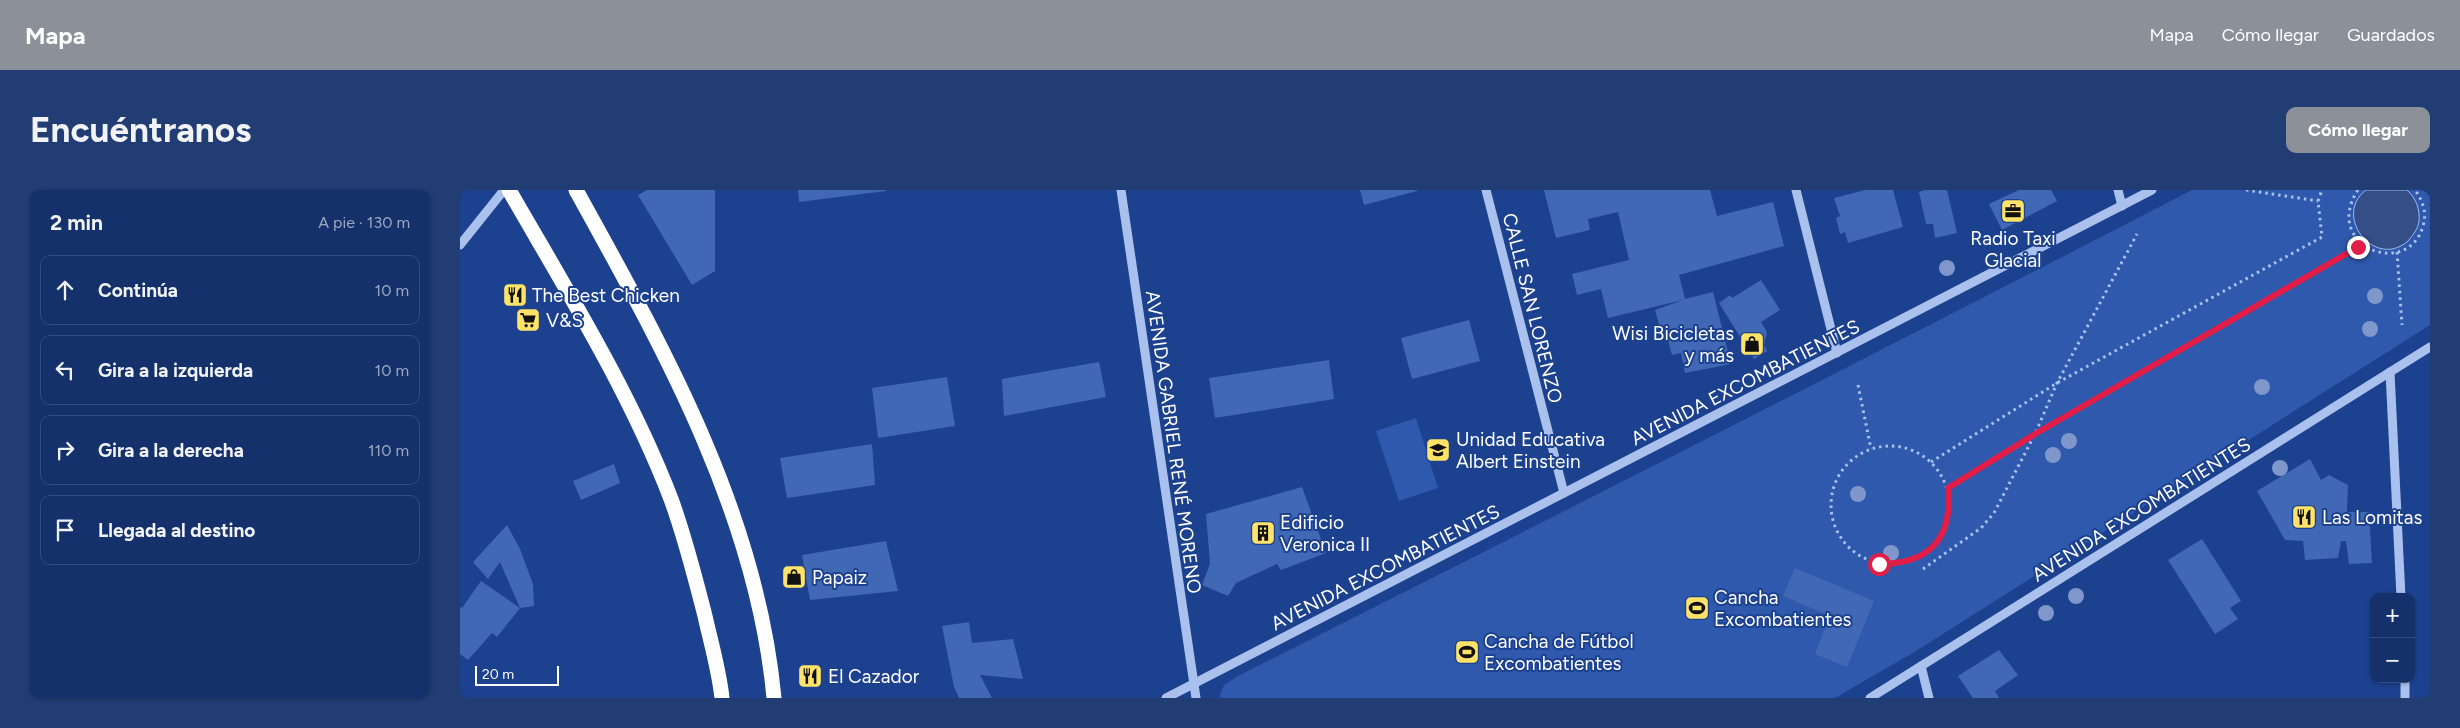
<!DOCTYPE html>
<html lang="es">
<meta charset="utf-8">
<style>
:root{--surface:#15316b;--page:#223d73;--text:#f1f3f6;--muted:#9da9c1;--line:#344c7e;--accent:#8c9099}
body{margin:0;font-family:Figtree,sans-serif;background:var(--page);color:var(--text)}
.controls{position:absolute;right:15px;bottom:15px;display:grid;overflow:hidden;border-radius:10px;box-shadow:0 1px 4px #0004}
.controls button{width:45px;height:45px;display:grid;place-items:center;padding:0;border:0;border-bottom:1px solid var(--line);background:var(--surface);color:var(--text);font:25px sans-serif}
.scale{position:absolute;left:15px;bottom:12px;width:84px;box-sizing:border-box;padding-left:5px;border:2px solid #fff;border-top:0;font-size:14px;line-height:18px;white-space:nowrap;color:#fff;-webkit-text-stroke:4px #1c418f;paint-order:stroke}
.stop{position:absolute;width:15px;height:15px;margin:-11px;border:4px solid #e11d48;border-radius:50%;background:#fff}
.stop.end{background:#e11d48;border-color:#fff;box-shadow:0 1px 5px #0008}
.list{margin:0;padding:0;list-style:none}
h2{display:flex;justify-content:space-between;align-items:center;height:65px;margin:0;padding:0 20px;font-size:21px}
h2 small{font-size:16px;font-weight:400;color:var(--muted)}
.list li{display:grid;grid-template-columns:32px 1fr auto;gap:15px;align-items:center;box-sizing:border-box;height:70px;margin:0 10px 10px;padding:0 10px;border:1px solid var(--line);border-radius:10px}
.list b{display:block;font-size:19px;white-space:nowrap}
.list em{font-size:16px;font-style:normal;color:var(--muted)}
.icon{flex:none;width:28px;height:28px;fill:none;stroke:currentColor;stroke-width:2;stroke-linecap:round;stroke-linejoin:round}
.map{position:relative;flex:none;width:1970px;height:508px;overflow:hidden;border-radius:10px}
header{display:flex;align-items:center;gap:30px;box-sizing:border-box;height:70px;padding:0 25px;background:var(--accent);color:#fff}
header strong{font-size:24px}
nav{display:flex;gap:28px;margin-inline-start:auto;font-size:18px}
.intro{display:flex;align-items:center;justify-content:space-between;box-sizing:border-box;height:120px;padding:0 30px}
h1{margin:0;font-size:35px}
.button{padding:12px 22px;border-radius:10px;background:var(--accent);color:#fff;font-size:18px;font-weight:700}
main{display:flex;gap:30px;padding:0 30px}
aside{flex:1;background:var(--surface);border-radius:10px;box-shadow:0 1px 4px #0004}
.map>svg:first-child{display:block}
</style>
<header>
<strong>Mapa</strong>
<nav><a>Mapa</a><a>Cómo llegar</a><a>Guardados</a></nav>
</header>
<div class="intro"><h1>Encuéntranos</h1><a class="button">Cómo llegar</a></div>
<main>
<aside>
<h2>2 min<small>A pie · 130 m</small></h2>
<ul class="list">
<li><svg class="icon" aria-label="ahead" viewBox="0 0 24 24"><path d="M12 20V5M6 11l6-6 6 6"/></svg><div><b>Continúa</b></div><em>10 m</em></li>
<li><svg class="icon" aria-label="left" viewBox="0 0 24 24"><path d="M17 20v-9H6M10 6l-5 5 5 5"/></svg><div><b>Gira a la izquierda</b></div><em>10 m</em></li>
<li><svg class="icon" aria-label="right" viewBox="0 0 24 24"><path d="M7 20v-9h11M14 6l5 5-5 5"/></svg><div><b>Gira a la derecha</b></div><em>110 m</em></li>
<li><svg class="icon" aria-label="arrive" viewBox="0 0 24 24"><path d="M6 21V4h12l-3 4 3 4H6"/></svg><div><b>Llegada al destino</b></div></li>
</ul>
</aside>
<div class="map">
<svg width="1970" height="508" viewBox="0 0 1970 508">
<rect width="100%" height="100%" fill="#1c418f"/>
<g fill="#2f59ad">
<path d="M 1732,0 L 1970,0 L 1970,135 L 1456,461 L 1375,508 L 759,508 L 764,495 L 778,486 C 1097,325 1415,164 1732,0 Z"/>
<path d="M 956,228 L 978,298 L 939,311 L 916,241 Z"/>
</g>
<path fill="#344e88" stroke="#9dbaf0" d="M 1906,0 L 1947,0 C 1956,8 1960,19 1959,31 C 1958,39 1953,45 1948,51 C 1915,80 1872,26 1906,0 Z"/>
<g fill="#4068b5">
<path d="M 187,0 L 255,0 L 255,81 L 232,95 L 178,5 Z"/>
<path d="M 338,0 L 426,0 L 426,1 L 339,12 Z"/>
<path d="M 900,0 L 957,0 L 957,1 L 904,15 Z"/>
<path d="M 1084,0 L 1250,0 L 1257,26 L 1313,12 L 1324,56 L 1219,85 L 1225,109 L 1253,102 L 1271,174 L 1225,183 L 1221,163 L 1212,165 L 1208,150 L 1217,148 L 1215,138 L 1201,141 L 1195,120 L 1223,110 L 1148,128 L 1141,99 L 1117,105 L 1112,84 L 1169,70 L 1158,22 L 1128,29 L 1130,40 L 1096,48 Z"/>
<path d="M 1405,0 L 1433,0 L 1443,37 L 1388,53 L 1385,42 L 1380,44 L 1376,28 L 1380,26 L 1374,8 Z"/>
<path d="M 1465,0 L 1487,0 L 1497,43 L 1475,48 L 1473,34 L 1466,34 L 1459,2 Z"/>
<path d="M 1559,0 L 1591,0 L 1597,11 L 1542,40 L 1529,14 Z"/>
<path d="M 1301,90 L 1320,120 L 1301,132 L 1307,142 L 1304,155 L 1307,161 L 1294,169 L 1259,113 L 1270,105 L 1272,108 Z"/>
<path d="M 1009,130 L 1020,171 L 952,189 L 941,148 Z"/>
<path d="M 869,170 L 874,209 L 755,228 L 749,188 Z"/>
<path d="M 639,172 L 646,207 L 544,226 L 542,189 Z"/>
<path d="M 487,187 L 495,236 L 418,248 L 412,198 Z"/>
<path d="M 412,254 L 415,295 L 327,308 L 320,268 Z"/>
<path d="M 1850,269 L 1861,290 L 1869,285 L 1888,295 L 1887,322 L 1909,322 L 1912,373 L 1889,374 L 1886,351 L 1881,351 L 1878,368 L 1845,370 L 1843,351 L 1825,350 L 1797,301 Z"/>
<path d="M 154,274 L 160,293 L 121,310 L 113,291 Z"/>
<path d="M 842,297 L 866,363 L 821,380 L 817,374 L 776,393 L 768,406 L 742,395 L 750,374 L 746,324 Z"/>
<path d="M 47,335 L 60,359 L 73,394 L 74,416 L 60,418 L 40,372 L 28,389 L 13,372 Z"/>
<path d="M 1742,349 L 1781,411 L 1770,418 L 1778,429 L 1755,444 L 1708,370 Z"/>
<path d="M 426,351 L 438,401 L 350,410 L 342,365 Z"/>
<path d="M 1335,378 L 1414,411 L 1387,477 L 1355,464 L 1370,426 L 1323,406 Z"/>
<path d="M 21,391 L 60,418 L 37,447 L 32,443 L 8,470 L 0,464 L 0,417 L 2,418 Z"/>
<path d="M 509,432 L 512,453 L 553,449 L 563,489 L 520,485 L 532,508 L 499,508 L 494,497 L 482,436 Z"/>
<path d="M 1539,460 L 1558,485 L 1535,501 L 1539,508 L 1513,508 L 1498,486 Z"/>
</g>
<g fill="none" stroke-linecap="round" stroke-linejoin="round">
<g stroke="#aac1ee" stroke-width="3" stroke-dasharray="2.5 4" stroke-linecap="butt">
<path d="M 1786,0 L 1858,11"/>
<path d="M 1898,0 C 1861,56 1948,90 1963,36 C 1967,23 1963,11 1955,0"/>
<path d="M 1937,62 L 1942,135"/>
<path d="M 1398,195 L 1411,259"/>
<circle cx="1430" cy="315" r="59"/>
<path d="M 1471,272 L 1597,193 L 1862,47 L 1858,11 L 1862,0"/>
<path d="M 1488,298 L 1575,244 L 1902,55"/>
<path d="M 1463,379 L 1521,338 L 1534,323 L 1575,244 L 1597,193 L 1677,44"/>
</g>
<g stroke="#aac1ee" stroke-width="9">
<path d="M 661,0 L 736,508"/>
<path d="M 1026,0 L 1104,303"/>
<path d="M 1336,0 L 1377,163"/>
<path d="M 1658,0 L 1662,16"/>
<path d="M 0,55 L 44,0"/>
<path d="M 1930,182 L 1941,407"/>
<path d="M 1461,476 L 1469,508"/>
<path d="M 1945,489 L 1945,508"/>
<path d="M 706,508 L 1692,0"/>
<path d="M 1410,508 L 1970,157"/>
</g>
<g stroke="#fff" stroke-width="15">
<path d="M 49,0 C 107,101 169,200 211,309 C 225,347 235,387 245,426 C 251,453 259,480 262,508"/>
<path d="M 116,0 C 204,159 297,324 314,508"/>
</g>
</g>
<g fill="#7f97ca">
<circle cx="1487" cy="78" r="8"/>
<circle cx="1915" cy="106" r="8"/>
<circle cx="1910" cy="139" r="8"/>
<circle cx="1802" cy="197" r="8"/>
<circle cx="1609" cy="251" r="8"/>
<circle cx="1593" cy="265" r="8"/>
<circle cx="1820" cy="278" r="8"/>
<circle cx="1398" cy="304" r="8"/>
<circle cx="1431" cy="363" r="8"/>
<circle cx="1616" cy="406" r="8"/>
<circle cx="1586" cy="423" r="8"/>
</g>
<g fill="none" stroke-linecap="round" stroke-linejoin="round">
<path stroke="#e11d48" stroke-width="6" d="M 1419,374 C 1470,374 1493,348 1488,298 L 1575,244 L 1898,57"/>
</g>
<defs>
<symbol id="office-square" viewBox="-11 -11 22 22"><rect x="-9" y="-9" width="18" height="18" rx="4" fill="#fee368" stroke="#1c418f"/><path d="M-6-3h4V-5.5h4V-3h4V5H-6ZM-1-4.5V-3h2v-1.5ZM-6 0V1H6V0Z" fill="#111"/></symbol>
<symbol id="restaurant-square" viewBox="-11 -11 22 22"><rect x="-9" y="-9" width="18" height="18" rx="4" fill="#fee368" stroke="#1c418f"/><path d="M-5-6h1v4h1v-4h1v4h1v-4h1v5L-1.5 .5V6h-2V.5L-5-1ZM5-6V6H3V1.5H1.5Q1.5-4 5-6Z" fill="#111"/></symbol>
<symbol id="supermarket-square" viewBox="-11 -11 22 22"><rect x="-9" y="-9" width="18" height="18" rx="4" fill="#fee368" stroke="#1c418f"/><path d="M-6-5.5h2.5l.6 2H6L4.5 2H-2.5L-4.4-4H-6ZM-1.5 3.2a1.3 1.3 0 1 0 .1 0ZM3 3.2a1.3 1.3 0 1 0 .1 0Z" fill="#111"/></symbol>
<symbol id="shop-square" viewBox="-11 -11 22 22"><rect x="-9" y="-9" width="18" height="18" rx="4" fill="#fee368" stroke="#1c418f"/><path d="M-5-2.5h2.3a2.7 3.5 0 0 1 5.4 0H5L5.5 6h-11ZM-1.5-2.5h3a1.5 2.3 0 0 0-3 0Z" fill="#111"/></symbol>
<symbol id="school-square" viewBox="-11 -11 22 22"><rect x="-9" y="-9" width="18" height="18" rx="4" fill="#fee368" stroke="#1c418f"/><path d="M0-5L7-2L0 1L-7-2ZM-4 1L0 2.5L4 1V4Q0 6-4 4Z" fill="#111"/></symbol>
<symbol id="building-square" viewBox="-11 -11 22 22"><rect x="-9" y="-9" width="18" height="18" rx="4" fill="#fee368" stroke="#1c418f"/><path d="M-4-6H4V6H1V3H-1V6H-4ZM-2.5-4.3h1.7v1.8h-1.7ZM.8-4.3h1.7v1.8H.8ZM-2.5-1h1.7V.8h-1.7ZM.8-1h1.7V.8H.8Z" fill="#111"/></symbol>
<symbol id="stadium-square" viewBox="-11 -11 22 22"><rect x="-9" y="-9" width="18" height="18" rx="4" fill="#fee368" stroke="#1c418f"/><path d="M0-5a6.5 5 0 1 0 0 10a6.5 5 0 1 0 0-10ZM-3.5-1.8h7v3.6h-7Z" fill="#111"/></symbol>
</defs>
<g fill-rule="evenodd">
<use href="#office-square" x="1539" y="7" width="28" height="28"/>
<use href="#restaurant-square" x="41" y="91" width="28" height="28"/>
<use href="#supermarket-square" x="54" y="116" width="28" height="28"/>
<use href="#shop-square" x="1278" y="140" width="28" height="28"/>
<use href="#school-square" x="964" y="246" width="28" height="28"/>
<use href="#restaurant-square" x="1830" y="313" width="28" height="28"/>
<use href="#building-square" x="789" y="329" width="28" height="28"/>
<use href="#shop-square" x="320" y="373" width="28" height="28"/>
<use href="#stadium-square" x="1223" y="404" width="28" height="28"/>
<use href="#stadium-square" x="993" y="448" width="28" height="28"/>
<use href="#restaurant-square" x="336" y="472" width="28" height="28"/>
</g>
<g text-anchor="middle" stroke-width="4" stroke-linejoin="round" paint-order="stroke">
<g font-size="19" fill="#fff" stroke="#1c418f" text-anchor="start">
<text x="1553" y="55" text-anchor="middle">Radio Taxi<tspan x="1553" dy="22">Glacial</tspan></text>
<text x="72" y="112">The Best Chicken</text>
<text x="86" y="137">V&amp;S</text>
<text x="1274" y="150" text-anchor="end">Wisi Bicicletas<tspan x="1274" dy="22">y más</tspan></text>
<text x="996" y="256">Unidad Educativa<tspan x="996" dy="22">Albert Einstein</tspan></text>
<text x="1862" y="334">Las Lomitas</text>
<text x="820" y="339">Edificio<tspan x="820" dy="22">Veronica II</tspan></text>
<text x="352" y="394">Papaiz</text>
<text x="1254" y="414">Cancha<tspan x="1254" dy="22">Excombatientes</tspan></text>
<text x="1024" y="458">Cancha de Fútbol<tspan x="1024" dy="22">Excombatientes</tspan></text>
<text x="368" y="493">El Cazador</text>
</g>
<g font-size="19" fill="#fff" stroke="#1c418f">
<text transform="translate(1073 118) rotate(76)" y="7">CALLE SAN LORENZO</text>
<text transform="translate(1285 192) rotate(-27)" y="7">AVENIDA EXCOMBATIENTES</text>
<text transform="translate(714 252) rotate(82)" y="7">AVENIDA GABRIEL RENÉ MORENO</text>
<text transform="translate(1681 319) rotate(-32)" y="7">AVENIDA EXCOMBATIENTES</text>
<text transform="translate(925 377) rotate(-27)" y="7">AVENIDA EXCOMBATIENTES</text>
</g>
</g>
</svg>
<div class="controls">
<button>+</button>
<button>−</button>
</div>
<div class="scale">20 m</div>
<div class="stop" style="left:1419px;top:374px"></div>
<div class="stop end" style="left:1898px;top:57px"></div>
</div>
</main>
